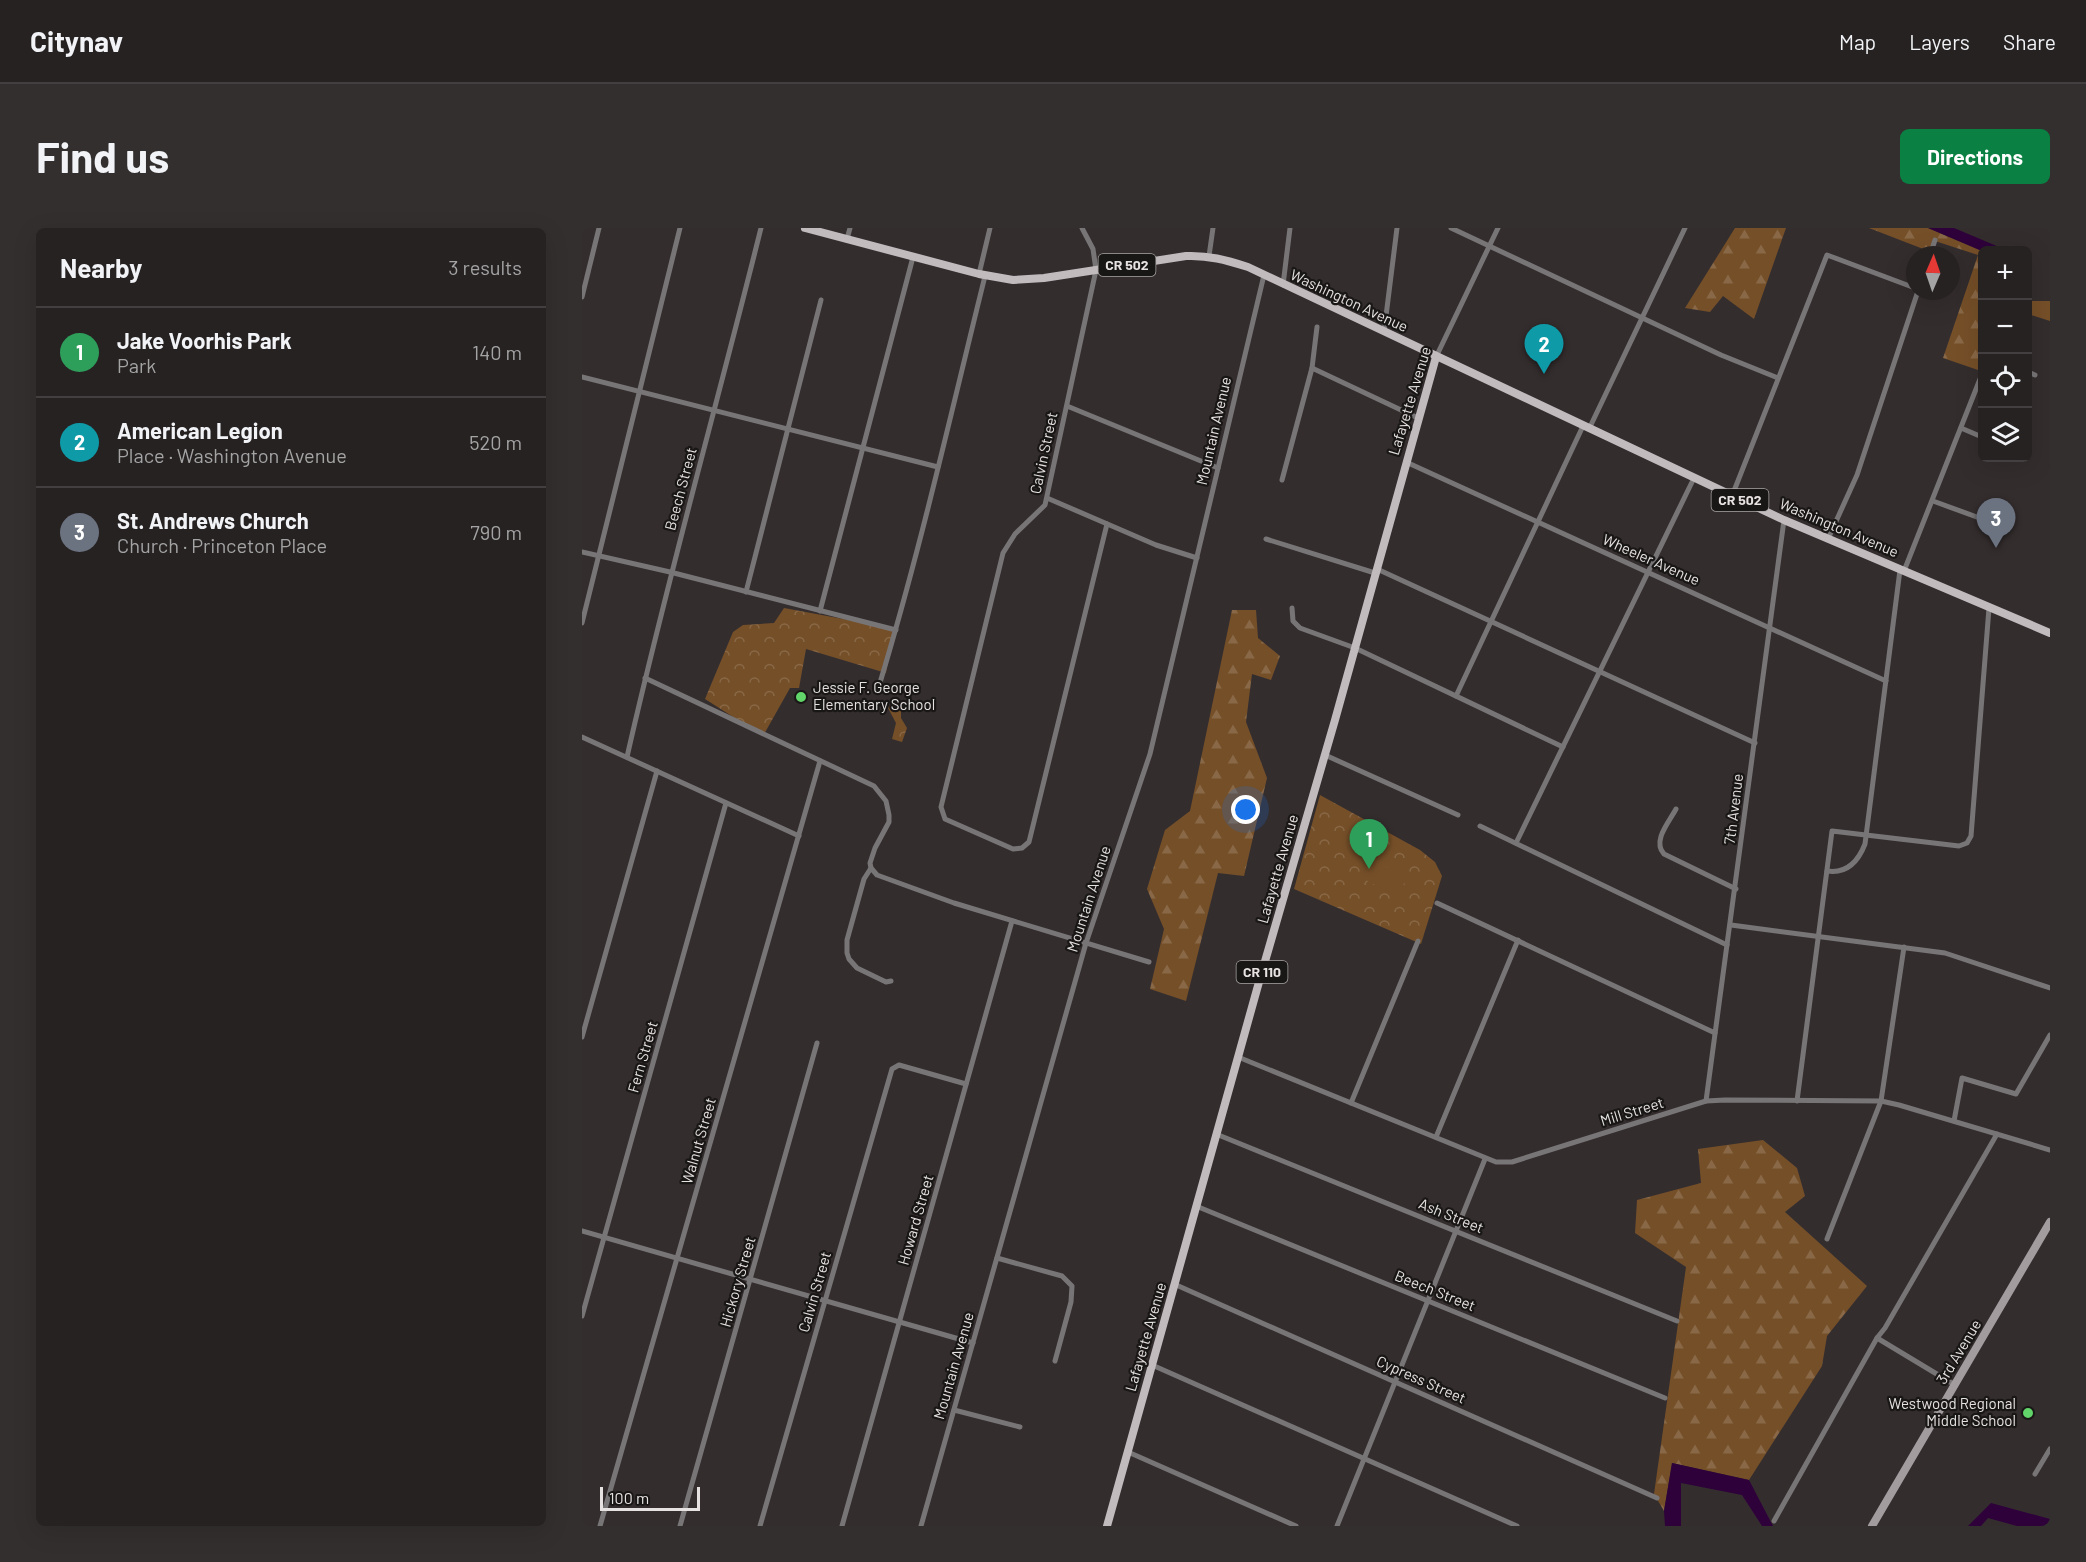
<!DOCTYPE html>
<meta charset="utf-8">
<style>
:root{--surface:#272222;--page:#332f2f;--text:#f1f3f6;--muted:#a4a4a5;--line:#433f40;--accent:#0b8043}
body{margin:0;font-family:Barlow,sans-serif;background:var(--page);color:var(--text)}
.controls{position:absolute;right:18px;top:18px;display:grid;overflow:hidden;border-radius:9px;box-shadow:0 6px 24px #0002}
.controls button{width:54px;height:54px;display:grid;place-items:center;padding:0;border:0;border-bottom:2px solid var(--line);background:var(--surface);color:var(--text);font:30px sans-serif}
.compass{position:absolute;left:1324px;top:18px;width:54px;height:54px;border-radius:50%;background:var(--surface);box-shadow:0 6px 24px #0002;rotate:2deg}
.scale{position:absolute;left:18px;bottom:15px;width:100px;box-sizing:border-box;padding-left:6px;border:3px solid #e7e2e2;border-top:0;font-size:16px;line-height:21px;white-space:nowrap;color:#e7e2e2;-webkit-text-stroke:4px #191616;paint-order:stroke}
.you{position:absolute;left:664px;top:582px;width:21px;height:21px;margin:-15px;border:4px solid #fff;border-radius:50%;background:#1a73e8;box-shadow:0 0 0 9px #1a73e833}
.badge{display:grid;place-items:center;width:39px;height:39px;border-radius:50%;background:var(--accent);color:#fff;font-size:20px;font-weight:700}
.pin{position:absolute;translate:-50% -50px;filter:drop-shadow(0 2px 3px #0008)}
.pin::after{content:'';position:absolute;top:32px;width:21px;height:18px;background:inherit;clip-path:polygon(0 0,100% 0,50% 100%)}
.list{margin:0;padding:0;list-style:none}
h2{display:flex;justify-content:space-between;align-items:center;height:78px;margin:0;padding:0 24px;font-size:26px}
h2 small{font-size:20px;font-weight:400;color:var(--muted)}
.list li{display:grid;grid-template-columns:39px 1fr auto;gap:18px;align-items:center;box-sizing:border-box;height:90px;padding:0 24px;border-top:2px solid var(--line)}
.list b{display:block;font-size:22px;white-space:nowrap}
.list p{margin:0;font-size:20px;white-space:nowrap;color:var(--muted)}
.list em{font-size:20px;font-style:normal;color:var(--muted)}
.icon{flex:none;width:33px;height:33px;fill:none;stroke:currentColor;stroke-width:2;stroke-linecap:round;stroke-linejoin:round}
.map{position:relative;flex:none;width:1468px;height:1298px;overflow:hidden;border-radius:9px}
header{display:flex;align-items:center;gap:36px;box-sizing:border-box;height:84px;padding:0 30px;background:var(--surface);border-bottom:2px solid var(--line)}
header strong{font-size:28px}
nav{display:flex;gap:33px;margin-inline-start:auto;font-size:21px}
.intro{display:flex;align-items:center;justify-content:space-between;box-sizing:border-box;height:144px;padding:0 36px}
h1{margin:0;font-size:42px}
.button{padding:15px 27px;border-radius:9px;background:var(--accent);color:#fff;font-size:21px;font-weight:700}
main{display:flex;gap:36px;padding:0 36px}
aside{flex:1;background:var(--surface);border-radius:9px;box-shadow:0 6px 24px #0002}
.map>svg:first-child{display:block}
</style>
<header>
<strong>Citynav</strong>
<nav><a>Map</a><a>Layers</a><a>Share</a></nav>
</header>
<div class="intro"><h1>Find us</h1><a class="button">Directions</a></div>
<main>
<aside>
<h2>Nearby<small>3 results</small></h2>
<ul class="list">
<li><span class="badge" style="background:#2e9e5b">1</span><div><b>Jake Voorhis Park</b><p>Park</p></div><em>140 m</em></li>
<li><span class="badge" style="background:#0f9aa8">2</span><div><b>American Legion</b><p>Place · Washington Avenue</p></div><em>520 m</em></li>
<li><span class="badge" style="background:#6b7280">3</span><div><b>St. Andrews Church</b><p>Church · Princeton Place</p></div><em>790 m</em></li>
</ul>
</aside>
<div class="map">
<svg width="1468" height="1298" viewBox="0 0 1468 1298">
<defs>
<pattern id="forest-firs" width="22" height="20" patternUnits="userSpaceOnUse" patternTransform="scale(1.5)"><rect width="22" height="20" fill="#754f28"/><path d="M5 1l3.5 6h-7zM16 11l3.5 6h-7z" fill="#896847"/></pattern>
<pattern id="park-crowns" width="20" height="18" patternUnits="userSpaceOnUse" patternTransform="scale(1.5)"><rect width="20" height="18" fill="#754f28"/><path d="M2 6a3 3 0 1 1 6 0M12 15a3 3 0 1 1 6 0" fill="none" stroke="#896847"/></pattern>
</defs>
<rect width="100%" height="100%" fill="#342d2e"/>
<g fill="url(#forest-firs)">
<path d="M 1153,0 L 1204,0 L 1172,91 L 1141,68 L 1128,84 L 1103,80 Z"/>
<path d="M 1287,0 L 1346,0 L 1400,23 L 1400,133 L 1396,142 L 1361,130 L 1396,27 L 1353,13 L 1349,24 Z"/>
<path d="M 1446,73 L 1468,73 L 1468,93 L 1446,86 Z"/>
<path d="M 650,382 L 674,382 L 676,410 L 698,428 L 689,452 L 670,446 L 664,494 L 685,550 L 662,648 L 636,645 L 604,773 L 568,761 L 582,701 L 565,661 L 583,602 L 608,583 Z"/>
<path d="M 1181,912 L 1215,940 L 1223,968 L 1203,984 L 1285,1058 L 1245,1108 L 1240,1138 L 1167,1252 L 1090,1235 L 1082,1283 L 1072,1266 L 1104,1039 L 1053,1005 L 1055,972 L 1119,955 L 1116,921 Z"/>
</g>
<g fill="url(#park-crowns)">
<path d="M 202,380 L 272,393 L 311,403 L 304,445 L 224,421 L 217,460 L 208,460 L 181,508 L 123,471 L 151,404 L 161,397 L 192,395 Z"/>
<path d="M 309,476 L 315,477 L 319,481 L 319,490 L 325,500 L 320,514 L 310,511 L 314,495 L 306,480 Z"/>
<path d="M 738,567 L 838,622 L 853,634 L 860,648 L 839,716 L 712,661 Z"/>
</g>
<path fill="#754f28" d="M 795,634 L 825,649 L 816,668 L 785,653 Z"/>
<g fill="#2e013b">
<path d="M 1346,0 L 1372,0 L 1417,19 L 1415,22 L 1400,23 Z"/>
<path d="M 1090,1235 L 1167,1252 L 1191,1298 L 1180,1298 L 1160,1267 L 1099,1255 L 1099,1298 L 1083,1298 L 1082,1283 Z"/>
<path d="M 1409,1275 L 1468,1291 L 1468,1298 L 1435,1298 L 1406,1290 L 1399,1298 L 1386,1298 Z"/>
</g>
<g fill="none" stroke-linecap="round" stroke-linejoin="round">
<g stroke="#787577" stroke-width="5">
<path d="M 500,0 L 511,21 L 514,42 L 463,277 L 433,306 L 421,325 L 359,579 L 363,591 L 431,621 L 440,620 L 447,614 L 525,296"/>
<path d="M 869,0 L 1139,127 L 1196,150"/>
<path d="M 265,11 L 268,0"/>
<path d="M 1348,27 L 1353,12"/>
<path d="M 627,28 L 631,0"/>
<path d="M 397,46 L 408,0"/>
<path d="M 701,57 L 708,0"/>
<path d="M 0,69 L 17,0"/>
<path d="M 802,104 L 815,0"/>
<path d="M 854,129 L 916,0"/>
<path d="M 730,140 L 836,190"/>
<path d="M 1446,144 L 1453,147"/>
<path d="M 0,149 L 356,239"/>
<path d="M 485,178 L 636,240"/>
<path d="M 1379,200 L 1400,209"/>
<path d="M 1007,201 L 1103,0"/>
<path d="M 824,234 L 1304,453"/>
<path d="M 700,252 L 730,140 L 735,99"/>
<path d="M 1150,268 L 1245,27 L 1333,60"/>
<path d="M 465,270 L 574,317 L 615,330"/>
<path d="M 1351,273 L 1403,292"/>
<path d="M 684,311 L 793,345"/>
<path d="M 1246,311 L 1275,247 L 1336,63"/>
<path d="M 0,324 L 88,344 L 314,402"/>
<path d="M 795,341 L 1173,515"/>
<path d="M 1322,343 L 1400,146"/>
<path d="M 164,364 L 239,72"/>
<path d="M 710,380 L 711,393 L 718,400 L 773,420 L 981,519"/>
<path d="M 238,383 L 331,29"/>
<path d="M 0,395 L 98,0"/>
<path d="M 63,450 L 292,558 L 304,573 L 307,587 L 307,594 L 293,620 L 288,635 L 289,640 L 282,651 L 265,712 L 265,725 L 267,731 L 275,740 L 304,754 L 309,753"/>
<path d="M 297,458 C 338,323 369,185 403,48"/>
<path d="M 874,468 L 1001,198"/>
<path d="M 0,509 L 217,608"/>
<path d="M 743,527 L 876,587"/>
<path d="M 45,529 C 85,352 135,177 179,0"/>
<path d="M 1094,581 C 1087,594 1070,613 1082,626 L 1154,661"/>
<path d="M 898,598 L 1145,717"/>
<path d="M 934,615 L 1112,250"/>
<path d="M 289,640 L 295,647 L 372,675 L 567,734"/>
<path d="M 1245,643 C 1265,646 1276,634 1283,616 L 1318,342"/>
<path d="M 855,675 L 1133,805"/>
<path d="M 1149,697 L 1363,725 L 1468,760"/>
<path d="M 0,809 L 75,543"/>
<path d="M 656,829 L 914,934 L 930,934 L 1124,873 L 1143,872 L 1299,873 L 1317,877 L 1468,922"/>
<path d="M 1124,873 L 1202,292"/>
<path d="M 1215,873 L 1250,603 L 1377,618 L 1385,615 L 1389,608 L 1407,380"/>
<path d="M 769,875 L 836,713"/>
<path d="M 1372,893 L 1380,850 L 1434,866 L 1468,807"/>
<path d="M 634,906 L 1095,1093"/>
<path d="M 854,909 L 936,712"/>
<path d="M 614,978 L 1083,1170"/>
<path d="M 0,1003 L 391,1115"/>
<path d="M 1245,1011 L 1299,873 L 1322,719"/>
<path d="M 415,1030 L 480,1048 L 490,1058 L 489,1074 L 473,1133"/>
<path d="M 592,1056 L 1075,1270"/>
<path d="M 0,1088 L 144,575"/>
<path d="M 1295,1110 L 1373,1157"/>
<path d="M 570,1137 L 935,1298"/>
<path d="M 372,1182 L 438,1199"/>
<path d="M 546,1224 L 714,1298"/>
<path d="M 1453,1246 L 1468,1221"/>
<path d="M 1192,1293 L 1295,1110 L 1303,1100 L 1415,906"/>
<path d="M 18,1298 L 238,533"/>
<path d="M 98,1298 L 235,815"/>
<path d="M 178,1298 L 310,841 L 317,837 L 384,856"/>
<path d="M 260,1298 L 430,693"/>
<path d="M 339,1298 L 504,715 L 568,526 L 682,47"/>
<path d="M 755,1298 L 903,931"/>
</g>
<path stroke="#a29c9f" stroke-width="8" d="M 1290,1298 L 1468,994"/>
<g stroke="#c2bbbe" stroke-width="8">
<path d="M 223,0 L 397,46 L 431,52 L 462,50 L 604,28 C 626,27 644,32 666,39 L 1202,292 L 1468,405"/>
<path d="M 525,1298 L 677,754 L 753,492 L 854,129"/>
</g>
</g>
<g fill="#61d46a" stroke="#191616" stroke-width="2">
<circle cx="219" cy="469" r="6"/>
<circle cx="1446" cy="1185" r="6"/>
</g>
<g text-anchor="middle" stroke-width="4.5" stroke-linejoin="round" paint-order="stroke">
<g fill="#191616" stroke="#a9a5a5" stroke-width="1.5">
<rect x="516.5" y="26" width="57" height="22" rx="4.5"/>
<rect x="1129.5" y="261" width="57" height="22" rx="4.5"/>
<rect x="654.5" y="733" width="51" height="22" rx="4.5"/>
</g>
<g font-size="14" font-weight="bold" fill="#e7e2e2">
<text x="545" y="42">CR 502</text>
<text x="1158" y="277">CR 502</text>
<text x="680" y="749">CR 110</text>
</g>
<g font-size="15" fill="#e7e2e2" stroke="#191616">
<text transform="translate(767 73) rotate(25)" y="5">Washington Avenue</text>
<text transform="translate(828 173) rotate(-73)" y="5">Lafayette Avenue</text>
<text transform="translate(632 203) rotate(-77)" y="5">Mountain Avenue</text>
<text transform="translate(462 225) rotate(-78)" y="5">Calvin Street</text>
<text transform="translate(99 261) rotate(-75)" y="5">Beech Street</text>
<text transform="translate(1257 300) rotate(23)" y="5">Washington Avenue</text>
<text transform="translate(1069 332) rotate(24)" y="5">Wheeler Avenue</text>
<text transform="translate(1152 581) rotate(-83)" y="5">7th Avenue</text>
<text transform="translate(696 641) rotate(-74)" y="5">Lafayette Avenue</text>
<text transform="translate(507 671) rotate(-72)" y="5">Mountain Avenue</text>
<text transform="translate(61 829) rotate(-74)" y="5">Fern Street</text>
<text transform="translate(1050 884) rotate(-17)" y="5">Mill Street</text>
<text transform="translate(117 913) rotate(-74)" y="5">Walnut Street</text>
<text transform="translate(869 988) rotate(22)" y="5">Ash Street</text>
<text transform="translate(334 992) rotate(-74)" y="5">Howard Street</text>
<text transform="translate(156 1054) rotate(-74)" y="5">Hickory Street</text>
<text transform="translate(853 1063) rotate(22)" y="5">Beech Street</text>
<text transform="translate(233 1064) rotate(-74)" y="5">Calvin Street</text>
<text transform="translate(564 1109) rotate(-74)" y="5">Lafayette Avenue</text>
<text transform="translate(1377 1124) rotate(-59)" y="5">3rd Avenue</text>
<text transform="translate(372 1138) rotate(-74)" y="5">Mountain Avenue</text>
<text transform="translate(839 1152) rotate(24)" y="5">Cypress Street</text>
</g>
<g font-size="15" fill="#e7e2e2" stroke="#191616" text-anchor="start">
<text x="231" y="465">Jessie F. George<tspan x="231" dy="17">Elementary School</tspan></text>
<text x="1434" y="1181" text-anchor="end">Westwood Regional<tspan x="1434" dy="17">Middle School</tspan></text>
</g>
</g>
</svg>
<div class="controls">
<button>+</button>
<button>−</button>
<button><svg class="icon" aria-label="locate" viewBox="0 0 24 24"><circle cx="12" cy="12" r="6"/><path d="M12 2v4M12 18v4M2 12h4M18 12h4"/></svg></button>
<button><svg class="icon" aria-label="layers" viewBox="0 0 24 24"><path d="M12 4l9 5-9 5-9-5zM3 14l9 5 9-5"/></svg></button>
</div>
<svg class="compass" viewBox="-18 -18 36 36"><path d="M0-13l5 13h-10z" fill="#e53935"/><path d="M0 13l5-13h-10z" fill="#a4a4a5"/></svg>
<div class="scale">100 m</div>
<div class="you"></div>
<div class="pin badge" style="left:787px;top:641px;background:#2e9e5b">1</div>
<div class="pin badge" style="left:962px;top:146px;background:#0f9aa8">2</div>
<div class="pin badge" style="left:1414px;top:320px;background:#6b7280">3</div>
</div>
</main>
